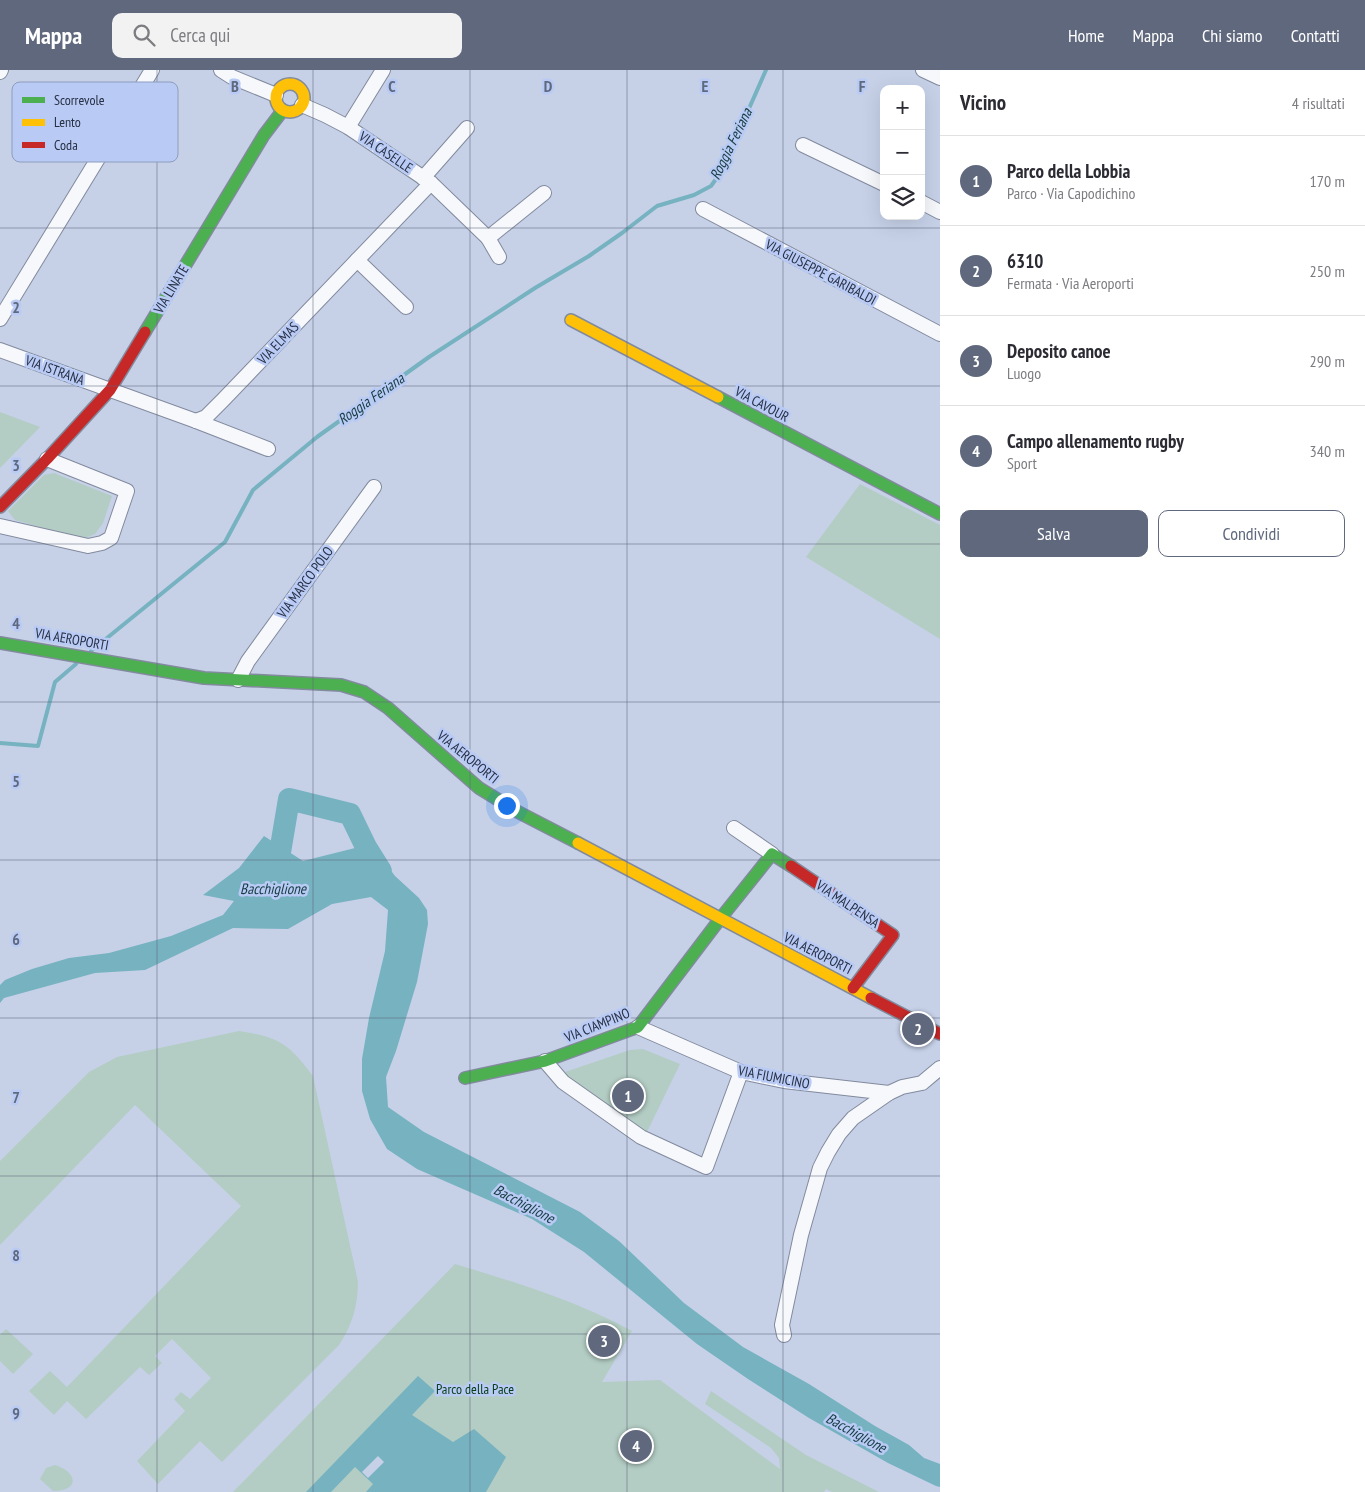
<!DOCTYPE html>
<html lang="it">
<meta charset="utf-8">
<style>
:root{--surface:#fff;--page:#f2f2f3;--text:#2b2b33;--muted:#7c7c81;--line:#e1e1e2;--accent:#5f687d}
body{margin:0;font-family:"PT Sans Narrow",sans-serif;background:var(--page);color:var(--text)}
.controls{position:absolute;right:15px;top:15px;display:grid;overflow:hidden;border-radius:10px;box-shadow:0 5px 20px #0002}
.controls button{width:45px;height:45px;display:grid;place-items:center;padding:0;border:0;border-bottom:1px solid var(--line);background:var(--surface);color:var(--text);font:25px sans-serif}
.you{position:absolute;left:506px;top:735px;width:18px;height:18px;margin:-12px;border:4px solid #fff;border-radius:50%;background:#1a73e8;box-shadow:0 0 0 8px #1a73e833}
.badge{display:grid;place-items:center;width:32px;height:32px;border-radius:50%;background:var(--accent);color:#fff;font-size:16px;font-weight:700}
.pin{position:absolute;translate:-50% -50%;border:2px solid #fff;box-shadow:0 1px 5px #0006}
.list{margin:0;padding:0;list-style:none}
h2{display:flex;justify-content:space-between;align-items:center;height:65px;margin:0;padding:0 20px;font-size:21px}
h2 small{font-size:16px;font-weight:400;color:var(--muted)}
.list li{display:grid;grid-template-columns:32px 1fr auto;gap:15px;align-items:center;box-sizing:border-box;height:90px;padding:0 20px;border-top:1px solid var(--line)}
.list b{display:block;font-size:19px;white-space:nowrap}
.list p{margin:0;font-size:16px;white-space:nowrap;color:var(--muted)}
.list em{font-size:16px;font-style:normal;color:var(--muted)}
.actions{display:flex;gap:10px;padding:15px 20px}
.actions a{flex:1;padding:11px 0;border:1px solid var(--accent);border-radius:10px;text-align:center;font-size:18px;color:var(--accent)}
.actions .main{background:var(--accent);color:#fff}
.icon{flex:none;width:28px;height:28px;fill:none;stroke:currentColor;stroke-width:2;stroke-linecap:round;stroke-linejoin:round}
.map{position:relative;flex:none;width:940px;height:1422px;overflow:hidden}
header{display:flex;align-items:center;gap:30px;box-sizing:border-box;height:70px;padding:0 25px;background:var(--accent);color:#fff}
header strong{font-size:24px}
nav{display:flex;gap:28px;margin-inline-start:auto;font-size:18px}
.search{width:350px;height:45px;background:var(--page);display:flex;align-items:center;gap:12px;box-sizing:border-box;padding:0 18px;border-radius:10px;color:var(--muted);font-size:19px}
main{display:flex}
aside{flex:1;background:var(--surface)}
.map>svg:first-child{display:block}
</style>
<header>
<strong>Mappa</strong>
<div class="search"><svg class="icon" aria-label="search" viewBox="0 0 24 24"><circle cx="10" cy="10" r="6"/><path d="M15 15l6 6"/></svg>Cerca qui</div>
<nav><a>Home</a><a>Mappa</a><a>Chi siamo</a><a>Contatti</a></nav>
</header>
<main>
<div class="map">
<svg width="940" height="1422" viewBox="0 0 940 1422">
<rect width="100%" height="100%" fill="#c6d1e8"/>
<g fill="#b3cdc4">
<path d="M 0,342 L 40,357 L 0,398 Z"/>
<path d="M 54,403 L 112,426 L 103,453 L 95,464 L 83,469 L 15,450 L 8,441 L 44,405 Z"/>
<path d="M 860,414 L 940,455 L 940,569 L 806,487 Z"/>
<path d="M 239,961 C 279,967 289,974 313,1006 L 358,1212 C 358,1235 352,1256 339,1275 L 222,1392 L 200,1371 L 158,1414 L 137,1391 L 185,1341 L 174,1329 L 181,1322 L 190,1329 L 211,1308 L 172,1269 L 155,1286 L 162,1293 L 149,1305 L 140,1297 L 86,1349 L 67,1331 L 54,1345 L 29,1321 L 50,1301 L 67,1317 L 241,1136 L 135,1035 L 0,1175 L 0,1091 L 89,1002 L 117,987 Z"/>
<path d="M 643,979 L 680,994 L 646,1064 L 563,1004 L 565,1002 L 630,980 Z"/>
<path d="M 455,1194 C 515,1212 577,1231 632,1261 L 602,1312 L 660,1310 L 780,1399 L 779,1388 L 771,1378 L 705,1334 L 711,1321 L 806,1385 L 879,1422 L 832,1422 L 826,1419 L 824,1422 L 233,1422 Z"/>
<path d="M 6,1259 L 33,1284 L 13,1304 L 0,1291 L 0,1265 Z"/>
<path d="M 55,1395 C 78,1402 80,1421 53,1421 L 40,1409 L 46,1398 Z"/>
</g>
<g fill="#76b2c0">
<path d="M 264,766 L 303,791 L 371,774 L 395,806 L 419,828 L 427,840 L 428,854 L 417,912 L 396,981 L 386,1007 L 388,1037 L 424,1062 L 580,1142 L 619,1171 L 684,1233 L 743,1277 L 809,1314 L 875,1356 L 909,1375 L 924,1388 L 940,1394 L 940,1417 L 936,1416 L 888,1393 L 809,1348 L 748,1309 L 697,1274 L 584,1182 L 532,1149 L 417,1099 L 387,1079 L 370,1049 L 362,1021 L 362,989 L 369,948 L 385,881 L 388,840 L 371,827 L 332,834 L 288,859 L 233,858 L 145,900 L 95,903 L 4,928 L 0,933 L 0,915 L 5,910 L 32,899 L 69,888 L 109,883 L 171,866 L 223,845 L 234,831 L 203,825 L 239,798 Z"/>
<path d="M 418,1306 L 435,1321 L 412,1345 L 453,1372 L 474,1359 L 506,1387 L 486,1422 L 366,1422 L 373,1414 L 355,1397 L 331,1422 L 306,1422 Z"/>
</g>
<path fill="#c6d1e8" d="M 378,1386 L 384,1392 L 368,1408 L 362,1402 Z"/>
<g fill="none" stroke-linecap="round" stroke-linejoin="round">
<g stroke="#76b2c0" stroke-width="4">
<path d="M 91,581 L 225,472 L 253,420 L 317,367 L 429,287 L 535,218 L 589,186 L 622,163 L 657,136 L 694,125 L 711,116 L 721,102 L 766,0"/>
<path d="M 0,673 L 38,676 L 55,612 L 76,594"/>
</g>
<path stroke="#76b2c0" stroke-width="22" d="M 276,806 L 289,729 L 350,744 L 366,777 L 381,801"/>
<defs>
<g id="street">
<path d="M 221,0 L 232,7 L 276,25"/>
<path d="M 923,0 L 940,8"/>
<path d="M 0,2 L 1,0"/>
<path d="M 302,35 L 325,45 L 348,57 L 431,113 L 488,168 L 499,187"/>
<path d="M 348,57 L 383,0"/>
<path d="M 803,75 L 884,114"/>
<path d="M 423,108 L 467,58"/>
<path d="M 921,132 L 940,142"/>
<path d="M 703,139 L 940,264"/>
<path d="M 488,168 L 544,123"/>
<path d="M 357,190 L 406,237"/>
<path d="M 0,249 L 152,0"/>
<path d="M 0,280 L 196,351 L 268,379"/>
<path d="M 196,351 L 206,347 L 223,330 L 431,113"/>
<path d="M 0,456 L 88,476 L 102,473 L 111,468 L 127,421 L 47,389"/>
<path d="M 238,610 L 248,591 L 374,417"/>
<path d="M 734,758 L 772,784"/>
<path d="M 638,957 L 741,1002 L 784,1011 L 889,1023"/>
<path d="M 545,991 L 563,1012 L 641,1067 L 706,1097 L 741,1002"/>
<path d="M 784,1265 L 782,1255 L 801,1165 L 820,1098 L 828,1082 L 839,1064 L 853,1048 L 889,1023 L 902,1017 L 922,1013 L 940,998"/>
</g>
<g id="fast">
<path d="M 145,262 L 264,65 L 283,40"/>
<path d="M 718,327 L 940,444"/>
<path d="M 0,573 L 204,608 L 341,615 L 364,622 L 388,638 L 479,718 L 518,742 L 578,773"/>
<path d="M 465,1008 L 545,991 L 638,957 L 720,849 L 772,784 L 791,796"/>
</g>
<g id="slow">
<circle cx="290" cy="28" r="14"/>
<path d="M 571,250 L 718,327"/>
<path d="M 578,773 L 871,928"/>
</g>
<g id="jam">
<path d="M 0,437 L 47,389 L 110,320 L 145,262"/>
<path d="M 791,796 L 893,865 L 853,918"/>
<path d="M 871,928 L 940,964"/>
</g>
</defs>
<use href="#street" stroke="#828a9d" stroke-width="16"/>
<use href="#fast" stroke="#828a9d" stroke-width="14"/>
<use href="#slow" stroke="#828a9d" stroke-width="14"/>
<use href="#jam" stroke="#828a9d" stroke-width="14"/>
<use href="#street" stroke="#f6f8fc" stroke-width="14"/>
<use href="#fast" stroke="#4caf50" stroke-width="11"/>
<use href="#slow" stroke="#ffc107" stroke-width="11"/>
<use href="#jam" stroke="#c62828" stroke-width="11"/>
</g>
<path fill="none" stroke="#5f687d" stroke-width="1" stroke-opacity="0.55" d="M 157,0 L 157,1422M 313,0 L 313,1422M 470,0 L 470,1422M 627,0 L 627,1422M 783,0 L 783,1422M 0,158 L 940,158M 0,316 L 940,316M 0,474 L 940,474M 0,632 L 940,632M 0,790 L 940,790M 0,948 L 940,948M 0,1106 L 940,1106M 0,1264 L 940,1264"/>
<g text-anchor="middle" stroke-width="5" stroke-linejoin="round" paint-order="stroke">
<g font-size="14" fill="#272f44" stroke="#b9cbf5">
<text transform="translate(386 82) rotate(34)" y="5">VIA CASELLE</text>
<text transform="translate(821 202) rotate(28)" y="5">VIA GIUSEPPE GARIBALDI</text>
<text transform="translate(171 219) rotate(-59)" y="5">VIA LINATE</text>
<text transform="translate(278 273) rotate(-46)" y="5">VIA ELMAS</text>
<text transform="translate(55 300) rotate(20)" y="5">VIA ISTRANA</text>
<text transform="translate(762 334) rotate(28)" y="5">VIA CAVOUR</text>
<text transform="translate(305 512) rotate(-54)" y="5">VIA MARCO POLO</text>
<text transform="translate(72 569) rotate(10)" y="5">VIA AEROPORTI</text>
<text transform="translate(468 687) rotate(39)" y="5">VIA AEROPORTI</text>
<text transform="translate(848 834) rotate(34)" y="5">VIA MALPENSA</text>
<text transform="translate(818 883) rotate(27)" y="5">VIA AEROPORTI</text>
<text transform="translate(597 955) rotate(-22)" y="5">VIA CIAMPINO</text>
<text transform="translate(774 1007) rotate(11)" y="5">VIA FIUMICINO</text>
</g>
<g font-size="14" fill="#043c13" stroke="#b9cbf5">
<text x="475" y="1324">Parco della Pace</text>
</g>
<g font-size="15" font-style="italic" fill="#153c41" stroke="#b9cbf5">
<text transform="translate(731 74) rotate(-64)" y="5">Roggia Feriana</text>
<text transform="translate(371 329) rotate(-35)" y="5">Roggia Feriana</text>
<text x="273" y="824">Bacchiglione</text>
<text transform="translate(524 1134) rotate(28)" y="5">Bacchiglione</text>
<text transform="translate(856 1363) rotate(29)" y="5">Bacchiglione</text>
</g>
</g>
<rect x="12" y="12" width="166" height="80" rx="8" fill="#b9cbf5" stroke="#8d9cc0" stroke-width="1"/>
<rect x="22" y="27" width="23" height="6" fill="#4caf50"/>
<rect x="22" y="49" width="23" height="7" fill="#ffc107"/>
<rect x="22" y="72" width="23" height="6" fill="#c62828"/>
<g font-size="14" fill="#272f44">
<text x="54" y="35">Scorrevole</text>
<text x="54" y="57">Lento</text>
<text x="54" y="80">Coda</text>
</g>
<g font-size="16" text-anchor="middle" font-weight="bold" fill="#5f687d" stroke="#b9cbf5" stroke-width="5" stroke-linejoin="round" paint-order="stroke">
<text x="235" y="22">B</text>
<text x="392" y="22">C</text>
<text x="548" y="22">D</text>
<text x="705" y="22">E</text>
<text x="862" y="22">F</text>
<text x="16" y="243">2</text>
<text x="16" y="401">3</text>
<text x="16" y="559">4</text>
<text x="16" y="717">5</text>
<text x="16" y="875">6</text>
<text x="16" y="1033">7</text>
<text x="16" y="1191">8</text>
<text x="16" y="1349">9</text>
</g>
</svg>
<div class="controls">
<button>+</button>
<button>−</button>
<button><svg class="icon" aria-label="layers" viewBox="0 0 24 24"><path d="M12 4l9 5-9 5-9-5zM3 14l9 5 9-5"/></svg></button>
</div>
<div class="you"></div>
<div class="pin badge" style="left:628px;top:1026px">1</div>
<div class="pin badge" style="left:918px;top:959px">2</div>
<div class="pin badge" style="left:604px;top:1271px">3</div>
<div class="pin badge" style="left:636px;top:1376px">4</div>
</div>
<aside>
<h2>Vicino<small>4 risultati</small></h2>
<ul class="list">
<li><span class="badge">1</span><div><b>Parco della Lobbia</b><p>Parco · Via Capodichino</p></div><em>170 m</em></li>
<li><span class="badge">2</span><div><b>6310</b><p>Fermata · Via Aeroporti</p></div><em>250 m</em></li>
<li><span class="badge">3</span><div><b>Deposito canoe</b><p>Luogo</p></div><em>290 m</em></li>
<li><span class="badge">4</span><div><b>Campo allenamento rugby</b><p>Sport</p></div><em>340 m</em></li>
</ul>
<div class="actions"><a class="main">Salva</a><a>Condividi</a></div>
</aside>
</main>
